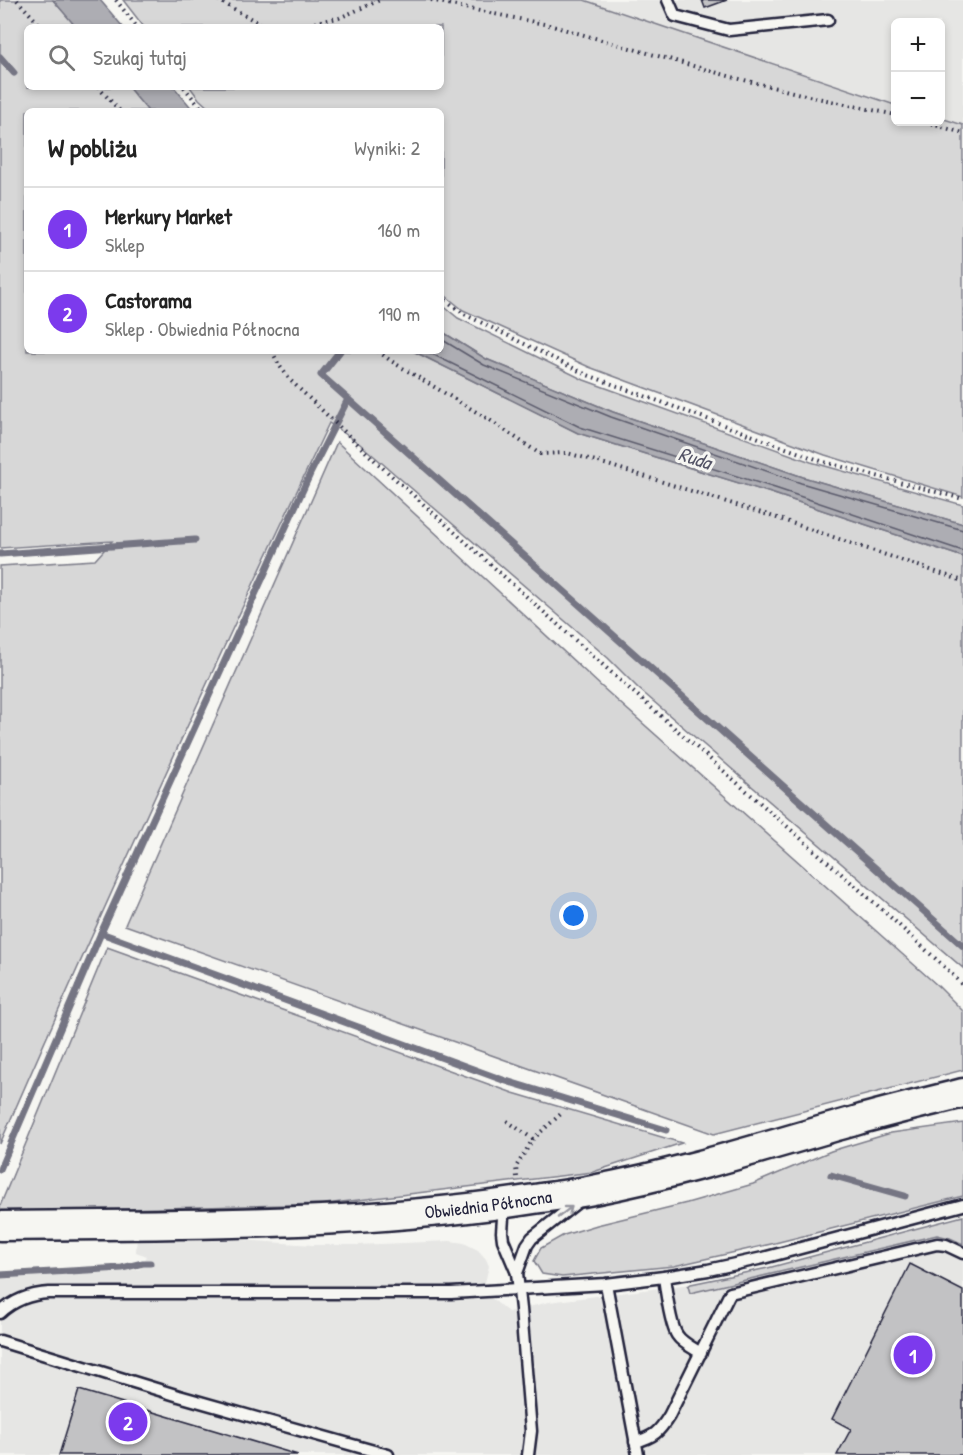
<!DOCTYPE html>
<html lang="pl">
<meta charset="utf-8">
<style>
:root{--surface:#fff;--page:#f2f2f2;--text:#222;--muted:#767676;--line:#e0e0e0;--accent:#7c3aed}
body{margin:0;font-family:"Patrick Hand",sans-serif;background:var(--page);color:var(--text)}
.controls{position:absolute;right:18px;top:18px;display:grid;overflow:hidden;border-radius:9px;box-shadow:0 3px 9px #0003}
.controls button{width:54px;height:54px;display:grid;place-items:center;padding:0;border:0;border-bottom:2px solid var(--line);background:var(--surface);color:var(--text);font:30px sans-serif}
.you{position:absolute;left:574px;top:916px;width:21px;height:21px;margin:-15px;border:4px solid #fff;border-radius:50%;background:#1a73e8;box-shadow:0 0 0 9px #1a73e833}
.badge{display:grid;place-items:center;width:39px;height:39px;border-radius:50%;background:var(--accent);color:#fff;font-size:20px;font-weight:700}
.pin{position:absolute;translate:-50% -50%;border:3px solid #fff;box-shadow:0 2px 6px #0006}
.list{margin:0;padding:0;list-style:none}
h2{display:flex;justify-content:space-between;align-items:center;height:78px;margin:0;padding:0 24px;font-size:26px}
h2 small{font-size:20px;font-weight:400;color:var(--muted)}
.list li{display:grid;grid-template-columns:39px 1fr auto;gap:18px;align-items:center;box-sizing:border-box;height:84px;padding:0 24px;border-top:2px solid var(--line)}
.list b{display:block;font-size:22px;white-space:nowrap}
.list p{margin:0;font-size:20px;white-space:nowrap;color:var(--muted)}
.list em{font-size:20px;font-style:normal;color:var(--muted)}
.icon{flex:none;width:33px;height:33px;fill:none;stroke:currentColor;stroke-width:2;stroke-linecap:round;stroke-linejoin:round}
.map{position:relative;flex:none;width:963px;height:1455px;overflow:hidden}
.search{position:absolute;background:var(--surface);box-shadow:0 3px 9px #0003;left:24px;top:24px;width:420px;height:66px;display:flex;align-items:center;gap:15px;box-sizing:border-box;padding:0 21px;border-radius:9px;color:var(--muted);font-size:22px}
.panel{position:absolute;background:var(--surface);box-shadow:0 3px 9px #0003;left:24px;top:108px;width:420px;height:246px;border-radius:9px}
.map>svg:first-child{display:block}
</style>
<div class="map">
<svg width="963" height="1455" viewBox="0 0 963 1455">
<rect width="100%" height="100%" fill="#f6f6f2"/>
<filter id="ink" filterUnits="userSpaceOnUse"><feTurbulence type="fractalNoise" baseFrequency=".0167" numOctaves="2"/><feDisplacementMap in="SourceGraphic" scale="12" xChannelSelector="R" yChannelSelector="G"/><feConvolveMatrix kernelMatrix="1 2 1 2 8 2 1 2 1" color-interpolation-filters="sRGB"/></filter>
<g filter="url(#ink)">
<g fill="#e6e6e4">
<path d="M 584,0 L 963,0 L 963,125 L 941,118 L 940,22 L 896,22 L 895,105 Z"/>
<path d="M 963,1216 L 963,1455 L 0,1455 L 0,1276 L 64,1275 L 140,1269 L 147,1256 L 136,1252 L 137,1235 L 184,1236 L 313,1245 L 357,1245 L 450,1241 L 464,1243 L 478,1250 L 486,1259 L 489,1266 L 483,1291 L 508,1312 L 549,1302 L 691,1284 L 722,1278 L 768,1268 L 842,1249 Z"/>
</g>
<g fill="#d7d7d7" stroke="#7c7c89" stroke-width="1.5">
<path d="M 0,0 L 53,0 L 77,27 L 27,27 L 27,87 L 128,87 L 148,111 L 27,111 L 27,351 L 413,351 L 578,433 L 774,494 L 963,557 L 963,968 L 639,689 L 608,658 L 360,444 L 329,423 C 216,662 105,902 0,1144 L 0,566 L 95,560 L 112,541 L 0,548 Z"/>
<path d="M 123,0 L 584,0 L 895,105 L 896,122 L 940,122 L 941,118 L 963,125 L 963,497 L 825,455 L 589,367 L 463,310 L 441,292 L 441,111 L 212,111 L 199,99 L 190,87 L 441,87 L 441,27 L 144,27 Z"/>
<path d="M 441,304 L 458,318 L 584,380 L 811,462 L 963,505 L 963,524 L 803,477 L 613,412 L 486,359 L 441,331 Z"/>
<path d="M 337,442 L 602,687 L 938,986 L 963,1011 L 963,1070 L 714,1134 L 125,925 Z"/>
<path d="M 107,947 L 513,1093 L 682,1143 L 593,1172 L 325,1204 L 0,1212 L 0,1206 Z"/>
<path d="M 963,1123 L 963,1196 L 771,1244 L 674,1266 L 562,1277 L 542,1274 L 534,1261 L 541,1248 L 564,1235 L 597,1225 L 687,1203 L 753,1184 L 831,1151 L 891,1133 Z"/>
<path d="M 963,1216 L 963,1244 L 950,1238 L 937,1235 L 690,1293 L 688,1286 L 691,1284 L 768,1268 Z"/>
</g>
<g fill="#adadb3" stroke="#757583" stroke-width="1.5">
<path d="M 53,0 L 100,0 L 123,27 L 76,27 Z"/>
<path d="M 128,87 L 174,87 L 194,111 L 148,111 Z"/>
<path d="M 441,331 L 486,359 L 613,412 L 803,477 L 963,524 L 963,557 L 774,494 L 578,433 L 413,351 L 441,351 Z"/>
</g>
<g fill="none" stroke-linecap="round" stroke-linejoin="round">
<g stroke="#5a5a6b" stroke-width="1.5">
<path d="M 441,339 L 484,365 L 611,417 L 801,483 L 963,530"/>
<path d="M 426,351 L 580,427 L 775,488 L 963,551"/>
</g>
<g stroke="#757583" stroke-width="7">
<path d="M 0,57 L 14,73"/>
<path d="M 340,351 L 321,375 L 963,946"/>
<path d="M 0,554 L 195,540"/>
<path d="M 101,933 L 503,1080 L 666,1130"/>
<path d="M 0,1169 L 101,933 L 310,474 L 348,399"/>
<path d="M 831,1175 L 905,1196"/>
<path d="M 0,1275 L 122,1268 L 143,1263 L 150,1263"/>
</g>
</g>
<g fill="#c2c2c4" stroke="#22223b" stroke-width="1.5">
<path d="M 702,0 L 727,0 L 705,8 Z"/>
<path d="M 910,1264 L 963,1291 L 963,1455 L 837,1455 L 851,1429 L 832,1419 Z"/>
<path d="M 79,1390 L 298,1455 L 59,1455 Z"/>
</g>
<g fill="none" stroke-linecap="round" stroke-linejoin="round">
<defs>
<g id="service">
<path d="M 668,0 L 675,16 L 729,30 L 828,20"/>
<path d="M 504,1204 L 502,1232 L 503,1240 L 517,1273 L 521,1309 L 531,1431 L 528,1455"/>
<path d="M 517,1273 L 527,1245 L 532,1238 L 580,1200"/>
<path d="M 664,1277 C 666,1291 670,1324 677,1335 C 682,1343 693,1348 701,1353"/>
<path d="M 606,1284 L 638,1455"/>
<path d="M 0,1313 C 14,1300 30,1294 49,1293 L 451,1293 L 606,1284 L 664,1277 L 708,1270 L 763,1258 L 963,1205"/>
<path d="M 0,1341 L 179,1396 L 388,1455"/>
<path d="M 635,1442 C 654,1437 659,1432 669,1416 L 730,1293 L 937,1244 L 946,1245 L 963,1253"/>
</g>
<g id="secondary">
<path id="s1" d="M 0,1226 C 178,1224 357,1227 534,1199 C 554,1196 573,1194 593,1190 C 682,1173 770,1145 858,1120 C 893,1110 928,1102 963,1093"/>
</g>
</defs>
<use href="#service" stroke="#22223b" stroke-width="15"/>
<use href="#secondary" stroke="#22223b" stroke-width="33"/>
<g stroke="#22223b" stroke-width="4" stroke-dasharray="1.5 4.5" stroke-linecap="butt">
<path d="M 17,0 L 42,27"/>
<path d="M 116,0 L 137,27"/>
<path d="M 218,0 L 266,27"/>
<path d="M 431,0 L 465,8 L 549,25 L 732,77 L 817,98 L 896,115"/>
<path d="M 304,27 L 316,22 L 339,18 L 380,0"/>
<path d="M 98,87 L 120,111"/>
<path d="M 184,87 L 196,102 L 205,111"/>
<path d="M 925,122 L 963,133"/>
<path d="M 441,296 L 462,313 L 585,374 L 824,462 L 963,499"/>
<path d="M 272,351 L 279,365 L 290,380 L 384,469 L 631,690 L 877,905 L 950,972 L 963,986"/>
<path d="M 378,351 L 391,361 L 488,419 L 540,454 L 567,453 L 589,459 L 765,514 L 963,581"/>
<path d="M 507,1121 L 533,1139"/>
<path d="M 517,1177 L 516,1167 L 533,1139 L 563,1112"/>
</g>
<use href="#service" stroke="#f6f6f2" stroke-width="10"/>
<use href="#secondary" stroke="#f6f6f2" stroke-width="28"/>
</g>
<defs><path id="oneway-shaft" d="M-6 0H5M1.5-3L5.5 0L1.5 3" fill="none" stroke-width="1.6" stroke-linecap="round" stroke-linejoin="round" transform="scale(1.5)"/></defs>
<use stroke="#9797a0" href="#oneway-shaft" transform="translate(565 1212) rotate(-38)"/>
</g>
<g text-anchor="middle" stroke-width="6" stroke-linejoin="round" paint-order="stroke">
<g font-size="18" fill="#22223b" stroke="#f6f6f2">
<text dy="6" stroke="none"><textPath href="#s1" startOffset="489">Obwiednia Północna</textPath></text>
</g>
<g font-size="20" font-style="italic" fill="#535365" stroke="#f6f6f2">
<text transform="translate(695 458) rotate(18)" y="7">Ruda</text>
</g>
</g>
</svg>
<div class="controls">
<button>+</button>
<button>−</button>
</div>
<div class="you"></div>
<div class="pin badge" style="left:913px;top:1355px">1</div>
<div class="pin badge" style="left:128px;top:1422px">2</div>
<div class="search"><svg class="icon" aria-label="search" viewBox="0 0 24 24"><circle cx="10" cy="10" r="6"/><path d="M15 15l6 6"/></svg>Szukaj tutaj</div>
<section class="panel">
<h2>W pobliżu<small>Wyniki: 2</small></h2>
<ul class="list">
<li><span class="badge">1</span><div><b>Merkury Market</b><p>Sklep</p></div><em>160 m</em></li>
<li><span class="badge">2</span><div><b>Castorama</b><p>Sklep · Obwiednia Północna</p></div><em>190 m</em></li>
</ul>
</section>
</div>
